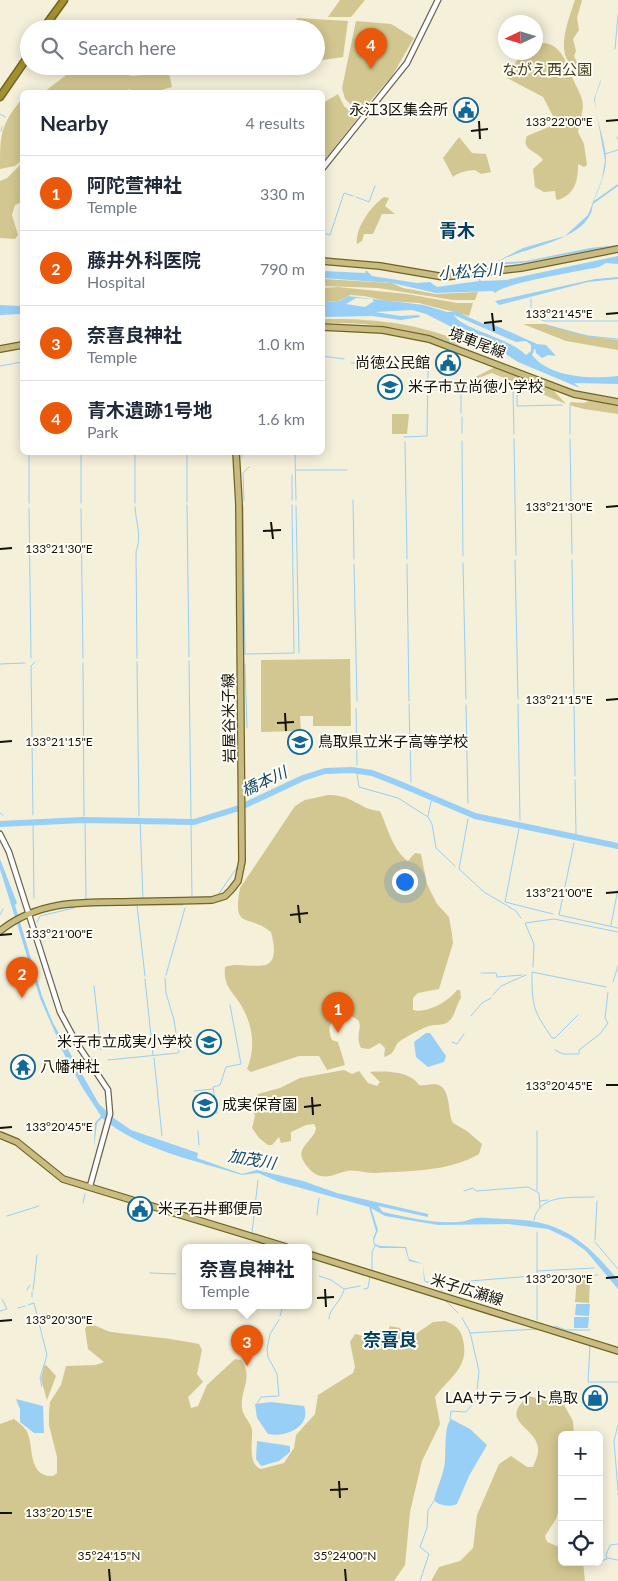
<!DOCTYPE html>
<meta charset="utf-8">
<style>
:root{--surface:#fff;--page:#f2f2f3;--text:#1f2937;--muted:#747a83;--line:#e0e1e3;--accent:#ea580c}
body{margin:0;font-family:Lato,"Noto Sans JP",sans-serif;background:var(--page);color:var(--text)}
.controls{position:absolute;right:15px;bottom:15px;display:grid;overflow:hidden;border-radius:8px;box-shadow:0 2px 12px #0003}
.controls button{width:45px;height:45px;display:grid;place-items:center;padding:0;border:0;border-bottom:1px solid var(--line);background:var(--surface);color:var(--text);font:25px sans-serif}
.compass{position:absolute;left:498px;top:15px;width:45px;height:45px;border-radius:50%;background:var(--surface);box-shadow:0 2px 12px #0003;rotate:266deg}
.you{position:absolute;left:404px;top:881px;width:18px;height:18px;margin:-12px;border:4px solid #fff;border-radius:50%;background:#1a73e8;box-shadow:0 0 0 8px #1a73e833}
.badge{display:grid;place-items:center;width:32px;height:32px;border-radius:50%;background:var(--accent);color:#fff;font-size:16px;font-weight:700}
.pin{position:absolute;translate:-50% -41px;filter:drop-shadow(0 1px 2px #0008)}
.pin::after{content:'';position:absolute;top:26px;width:18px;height:15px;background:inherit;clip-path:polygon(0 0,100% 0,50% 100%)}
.popup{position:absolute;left:182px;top:1244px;width:130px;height:65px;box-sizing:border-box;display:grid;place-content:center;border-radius:8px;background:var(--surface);filter:drop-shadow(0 1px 4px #0005);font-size:16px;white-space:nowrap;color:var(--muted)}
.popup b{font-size:19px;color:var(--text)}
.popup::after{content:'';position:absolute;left:50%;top:100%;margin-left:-10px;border:10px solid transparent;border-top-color:var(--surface)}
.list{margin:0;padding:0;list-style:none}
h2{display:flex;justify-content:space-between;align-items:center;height:65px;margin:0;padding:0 20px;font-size:21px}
h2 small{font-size:16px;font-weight:400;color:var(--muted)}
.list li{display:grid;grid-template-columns:32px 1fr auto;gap:15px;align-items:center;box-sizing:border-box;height:75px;padding:0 20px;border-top:1px solid var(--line)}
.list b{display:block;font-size:19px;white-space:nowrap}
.list p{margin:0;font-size:16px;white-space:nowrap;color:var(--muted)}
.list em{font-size:16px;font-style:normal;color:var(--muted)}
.icon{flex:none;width:28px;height:28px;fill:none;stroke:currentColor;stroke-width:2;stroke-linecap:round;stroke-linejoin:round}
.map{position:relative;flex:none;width:618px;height:1581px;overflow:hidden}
.search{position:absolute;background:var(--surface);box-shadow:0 2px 12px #0003;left:20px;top:20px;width:305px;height:55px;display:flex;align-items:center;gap:12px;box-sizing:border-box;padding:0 18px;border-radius:28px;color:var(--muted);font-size:19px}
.panel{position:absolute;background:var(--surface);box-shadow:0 2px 12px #0003;left:20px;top:90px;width:305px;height:365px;border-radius:8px}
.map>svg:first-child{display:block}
</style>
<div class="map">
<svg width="618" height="1581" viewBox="0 0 618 1581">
<rect width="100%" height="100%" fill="#f4f0da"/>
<g fill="#d2c790">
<path d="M 340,0 L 365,0 L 351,17 L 328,17 Z"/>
<path d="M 575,0 L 582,0 L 577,18 L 579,30 L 573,39 L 576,51 L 574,56 L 578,64 L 576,69 C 553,55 569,19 575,0 Z"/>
<path d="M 297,18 L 348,21 L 343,57 L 316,61 L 316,29 L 293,29 Z"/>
<path d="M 356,21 L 391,24 L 414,38 L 392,76 L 360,113 L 345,99 L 342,88 Z"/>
<path d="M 543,43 C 560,44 565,60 571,73 L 568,76 L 572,77 C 587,108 584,100 578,132 L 584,144 L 587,165 L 584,167 L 578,164 C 578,179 576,194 558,200 L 556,199 L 555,191 L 544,192 L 535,187 L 533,169 L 543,160 C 536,150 521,151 527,136 L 551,126 L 554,118 L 543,97 L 507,78 L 521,53 L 536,52 L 536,45 Z"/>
<path d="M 78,66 L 126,66 L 127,74 L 131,76 L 169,73 L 172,87 C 156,92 144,95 128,89 L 126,92 L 44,92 Z"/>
<path d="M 128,66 L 169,66 L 170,70 L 132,73 L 128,71 Z"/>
<path d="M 338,94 L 344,106 L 357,117 L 357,119 L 323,162 L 323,103 Z"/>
<path d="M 21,100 L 22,160 L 15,166 L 0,169 C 0,135 0,126 21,100 Z"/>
<path d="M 459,137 L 472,153 L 486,154 L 491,172 L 481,174 L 475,170 C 468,170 457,173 453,177 L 443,158 Z"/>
<path d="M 22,163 L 22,202 L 15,205 L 12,215 L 18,235 L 15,239 L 0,238 L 0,181 L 7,178 Z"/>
<path d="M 384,197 L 389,198 L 385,206 L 395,214 L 382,214 L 373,234 L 364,234 L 362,241 L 357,244 C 355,228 371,206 384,197 Z"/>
<path d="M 323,279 L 392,283 L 403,288 L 436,294 L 478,292 L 475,300 L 453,300 L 378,288 L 323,286 Z"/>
<path d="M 338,287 L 407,294 L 457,303 L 473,303 L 469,316 L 419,303 L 387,301 L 364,296 L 350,295 L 339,301 L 323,302 L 323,288 Z"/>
<path d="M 322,319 C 372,318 416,323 461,341 L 459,346 C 414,328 370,322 323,323 Z"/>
<path d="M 523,324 L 545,324 L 588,336 L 618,340 L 618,350 L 566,341 Z"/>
<path d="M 495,367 L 553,390 L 566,404 L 492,373 L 462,384 Z"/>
<path d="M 589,401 L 618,405 L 618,414 L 584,409 L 569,405 L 571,402 L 584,403 Z"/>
<path d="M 392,414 L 409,414 L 407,434 L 392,434 Z"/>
<path d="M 350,659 L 351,726 L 313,726 L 313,716 L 300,716 L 301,731 L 261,732 L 261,660 Z"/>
<path d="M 328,795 C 352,794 360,810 380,811 C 387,826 393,851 408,861 L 415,853 L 421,854 L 427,884 L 437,904 L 449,917 L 452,934 L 453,943 L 439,989 L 418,993 L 413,998 L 413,1010 C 427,1014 449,1001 457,990 L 460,990 L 461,998 C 456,1005 455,1017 448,1022 C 443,1026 435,1024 429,1026 C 420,1029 408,1036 400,1041 C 392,1048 397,1053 384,1057 L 385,1048 L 380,1043 L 369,1049 L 361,1048 C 352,1030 373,1020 342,1014 C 331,1020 326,1027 332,1040 L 338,1042 L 345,1065 L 327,1070 L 319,1056 L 299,1056 L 251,1072 L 247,1069 C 256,1048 253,1025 241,1005 C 232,991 223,986 225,967 C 246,958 285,984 271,932 C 248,913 232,931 240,888 L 295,806 L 305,800 Z"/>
<path d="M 344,1070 L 352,1074 L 359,1071 L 368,1083 L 377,1086 L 380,1082 L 370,1072 C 385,1071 410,1071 419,1085 C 424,1086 430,1084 435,1084 C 452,1086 447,1113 453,1123 L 467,1131 L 482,1144 L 479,1154 C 448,1172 408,1171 374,1173 C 365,1173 355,1169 347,1171 C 337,1173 331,1178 321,1176 C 313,1175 305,1165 302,1158 C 298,1146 315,1139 316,1128 L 314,1124 L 306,1125 L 291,1132 L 291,1141 L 281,1143 L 279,1137 L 272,1145 L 268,1145 L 259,1138 L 252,1128 L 255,1116 L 250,1104 L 258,1094 L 280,1088 L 300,1078 Z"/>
<path d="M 577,1279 L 590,1279 L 589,1303 L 575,1302 Z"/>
<path d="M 445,1321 C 455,1325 461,1329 463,1340 C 470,1368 448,1378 435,1397 L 440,1424 L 422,1461 L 410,1512 L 405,1565 L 394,1581 L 0,1581 L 0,1424 L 14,1419 C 18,1422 23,1426 26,1430 C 35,1444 26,1477 53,1476 L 57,1473 L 57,1457 L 49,1425 L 49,1413 L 50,1402 L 61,1385 L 66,1366 L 96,1365 L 104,1362 L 88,1349 L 85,1329 L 87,1325 C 95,1323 104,1331 112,1332 C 141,1336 171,1338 199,1344 L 202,1350 L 197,1374 L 203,1382 L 188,1397 L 191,1408 L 198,1406 L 207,1385 L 235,1359 L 241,1360 C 254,1378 240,1389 242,1408 C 243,1417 251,1422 252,1430 C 253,1441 247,1464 261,1469 L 284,1463 L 294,1448 L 296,1435 L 315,1414 L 318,1395 L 353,1373 L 355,1367 L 350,1342 L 355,1334 C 364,1335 377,1346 385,1337 C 388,1334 388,1330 390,1326 L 400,1328 L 404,1336 L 410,1338 L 433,1322 Z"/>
<path d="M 46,1365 L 56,1376 L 47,1400 L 41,1379 L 44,1366 Z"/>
<path d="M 529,1396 L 564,1405 L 573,1421 L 574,1435 L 562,1435 L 562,1498 L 556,1519 L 545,1536 L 547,1542 L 562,1548 L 562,1562 L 583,1562 L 585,1581 L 431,1581 L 439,1567 L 460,1561 L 473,1548 L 477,1515 L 499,1464 L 511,1456 L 527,1467 L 533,1467 C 535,1462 539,1454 538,1448 C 536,1426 497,1422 529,1396 Z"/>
</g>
<g fill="#98cff7" fill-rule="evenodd">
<path d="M 601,79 C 601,85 595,93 595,101 C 596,120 605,140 606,159 C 606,173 599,188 594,201 L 618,184 L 618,186 L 593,204 C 592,207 592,212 590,215 C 577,242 521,248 495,263 L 526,261 L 590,248 L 618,245 L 522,263 L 493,265 L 478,271 L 523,248 L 565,236 L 588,215 L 602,179 L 605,160 L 594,99 Z"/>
<path d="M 618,256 L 618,264 L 606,263 L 599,267 C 580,271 504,283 495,293 L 493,291 L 436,293 L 392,283 L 323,278 L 323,271 L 365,273 L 366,270 L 372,276 L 417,283 L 430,282 L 437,287 L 479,281 L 479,277 L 481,281 L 506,280 Z"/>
<path d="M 618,277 L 618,279 L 588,282 L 499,305 L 495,301 L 595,279 Z"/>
<path d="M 348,296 L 424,305 L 447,312 L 457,312 L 484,324 L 490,323 L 537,344 L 546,345 L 556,356 L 548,355 L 542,358 L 536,353 L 535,348 L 532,355 C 550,378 591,379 618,376 L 618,384 L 574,383 L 580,388 L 518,362 L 495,347 L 481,342 L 426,314 L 412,310 L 375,312 L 400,316 L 419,315 L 420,317 L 401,320 L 372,316 L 323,317 L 323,302 L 340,301 ZM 356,298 L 372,299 L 374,301 L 365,307 L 346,304 ZM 454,315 L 516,342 L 526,341 L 531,345 L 531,351 L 526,355 C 508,337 461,329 454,315 Z"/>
<path d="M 0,305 L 22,306 L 22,314 L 0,315 Z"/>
<path d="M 0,859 L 17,903 L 15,905 L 42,996 L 53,1023 L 99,1104 L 115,1119 L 131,1130 L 198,1153 L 197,1158 L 242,1174 L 257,1170 L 303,1181 L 337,1193 L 428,1214 L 428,1217 L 378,1206 L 383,1212 C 407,1217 433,1224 458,1222 C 464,1222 470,1219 476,1218 C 486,1217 497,1219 507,1219 C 561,1220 585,1240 618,1280 L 618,1289 L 586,1251 L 569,1239 L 548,1229 L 508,1224 L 438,1225 L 385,1216 L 371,1208 L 378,1230 L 374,1240 L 375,1244 L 380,1246 L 406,1247 L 409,1259 L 423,1264 L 425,1281 L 441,1283 L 427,1283 L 424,1281 L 423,1264 L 409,1261 L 405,1248 L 380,1248 L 374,1245 L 373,1239 L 376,1231 L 369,1207 L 279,1182 L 258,1173 L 242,1175 C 197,1161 138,1149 102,1118 L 97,1123 L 94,1148 L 95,1123 L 101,1116 L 82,1087 L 56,1039 L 57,1037 L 40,998 L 0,869 Z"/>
<path d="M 426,1033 L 430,1033 L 446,1056 L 444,1062 L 428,1067 L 416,1057 L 414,1042 Z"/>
<path d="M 576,1304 L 590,1304 L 589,1316 L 575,1315 Z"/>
<path d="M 574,1317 L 589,1317 L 588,1328 L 574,1328 Z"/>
<path d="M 16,1399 L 43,1406 L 44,1433 L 34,1433 L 20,1422 L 20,1409 Z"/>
<path d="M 271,1402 L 304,1406 C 312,1427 284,1438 268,1434 L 257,1418 L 255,1404 Z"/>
<path d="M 451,1419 L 470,1429 L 487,1445 L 469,1476 L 457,1504 C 451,1507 438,1506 434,1500 C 437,1487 444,1474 445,1461 C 446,1451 444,1426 451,1419 Z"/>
<path d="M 257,1441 L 290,1446 L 290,1452 L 279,1461 L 261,1466 L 256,1459 Z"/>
</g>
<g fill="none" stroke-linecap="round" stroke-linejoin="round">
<g stroke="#98cff7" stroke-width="1">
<path d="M 615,49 L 618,15"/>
<path d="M 0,114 L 5,117"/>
<path d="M 1,131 L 2,127"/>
<path d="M 617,137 L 618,140"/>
<path d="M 605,154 L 618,150"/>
<path d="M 356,197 L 369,202 L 375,186"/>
<path d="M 322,233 L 330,235 L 344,193 L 353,196"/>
<path d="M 531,299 L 531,319"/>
<path d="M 531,316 L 545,321 L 618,321"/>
<path d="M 548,326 L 588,336 L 618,339"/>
<path d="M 322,356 L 344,359"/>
<path d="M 351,363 L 380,363 L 381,361 L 409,363 L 410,368 L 428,370"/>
<path d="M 0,366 L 22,362"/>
<path d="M 444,379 L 457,387"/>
<path d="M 462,387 L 514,387 L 517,391 L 517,406 L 562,405"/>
<path d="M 513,391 L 514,434"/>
<path d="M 461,392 L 461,413"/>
<path d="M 570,406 L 570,434"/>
<path d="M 462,417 L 462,433"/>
<path d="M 404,437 L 427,436 L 428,371"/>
<path d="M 514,439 L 516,555"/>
<path d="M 570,439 L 572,554"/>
<path d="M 462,441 L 463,556"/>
<path d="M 405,442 L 407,559"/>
<path d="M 29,452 L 29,503"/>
<path d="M 81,452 L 81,503"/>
<path d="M 135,452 L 135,503"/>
<path d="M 187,452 L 187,502"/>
<path d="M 295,452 L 296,500"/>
<path d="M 242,457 L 242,452"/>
<path d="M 296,470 L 347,470"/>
<path d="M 292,475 L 292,500"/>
<path d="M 353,500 L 354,559"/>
<path d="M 244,501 L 243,473 L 249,467"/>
<path d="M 187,505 L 189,657"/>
<path d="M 243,506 L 245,654 L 294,653 L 292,505"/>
<path d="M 296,506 L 299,653"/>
<path d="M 135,507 C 136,523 142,536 136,552 L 137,658"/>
<path d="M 29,508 L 31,658"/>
<path d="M 81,509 L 83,658"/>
<path d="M 515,560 L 518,699"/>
<path d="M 572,560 L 574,698"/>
<path d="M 463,563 L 466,699"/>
<path d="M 354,564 L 357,701"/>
<path d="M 407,564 L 409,701"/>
<path d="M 189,661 L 191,819"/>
<path d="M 137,662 L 139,816"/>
<path d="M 83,663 L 84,816"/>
<path d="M 0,664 L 25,663"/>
<path d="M 245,664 L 247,728"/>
<path d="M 574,703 L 575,776"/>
<path d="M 409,704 L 411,782"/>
<path d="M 518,704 L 520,820"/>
<path d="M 466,705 L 468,803"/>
<path d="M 356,708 L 357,765"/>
<path d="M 357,774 L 359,787 L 398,798 L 428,817 L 432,824 L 436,848 L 455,866"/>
<path d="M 575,780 L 576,834"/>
<path d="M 0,813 L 3,815"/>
<path d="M 33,815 L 31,666 L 35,662"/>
<path d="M 428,816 L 432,797"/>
<path d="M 468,819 L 459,869 L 484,892 L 516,911 L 521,918"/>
<path d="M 85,820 L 86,900 L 89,900"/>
<path d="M 140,820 L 143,899"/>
<path d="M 33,821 L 34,898"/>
<path d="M 191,822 L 192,897"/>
<path d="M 519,829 L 505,902 L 553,914"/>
<path d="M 574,843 L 559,915 L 618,928"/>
<path d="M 218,895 L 238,866"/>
<path d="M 199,898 L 215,896"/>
<path d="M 140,905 L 183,905"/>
<path d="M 87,906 L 137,905 L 145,976"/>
<path d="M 0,915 L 3,909"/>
<path d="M 37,922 L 40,916 L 74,908"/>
<path d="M 611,925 L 618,889"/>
<path d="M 533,967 L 534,944 L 525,923 L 554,919 L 618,932"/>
<path d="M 481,973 L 496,973 L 497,977 L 522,975"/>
<path d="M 166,975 L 185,908"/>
<path d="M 165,978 L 166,993 L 174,1020 L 179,1052"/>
<path d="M 145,979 L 153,1055"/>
<path d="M 613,982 L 618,966"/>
<path d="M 94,986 L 101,1050"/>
<path d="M 493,995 L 501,986 L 526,975"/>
<path d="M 578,1015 L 555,1038 L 552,1038 C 533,1010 532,1007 532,972 L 606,987"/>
<path d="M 471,1016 L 482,1003 L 491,998"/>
<path d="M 452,1042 L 457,1044 L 464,1034"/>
<path d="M 555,1050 L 563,1054 L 579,1054 L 579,1050 L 600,1034 L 608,1023 L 605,1018 L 608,992"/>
<path d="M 154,1058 L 162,1136"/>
<path d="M 108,1060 L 178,1053"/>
<path d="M 194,1091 L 213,1089"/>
<path d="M 202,1115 L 217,1113 L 213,1087 L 220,1085 L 226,1067 L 241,1064 L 230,1005"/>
<path d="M 198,1131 L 199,1145"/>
<path d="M 537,1190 L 537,1131"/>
<path d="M 464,1191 L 473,1188 L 476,1191 L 528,1187 L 539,1193 L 540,1208"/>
<path d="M 540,1201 L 548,1200"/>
<path d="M 83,1203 L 85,1194"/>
<path d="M 317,1215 L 319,1198"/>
<path d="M 7,1216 L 39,1206"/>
<path d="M 534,1220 C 539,1193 573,1198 594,1197"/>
<path d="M 537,1232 L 537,1320"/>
<path d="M 252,1233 L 258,1180"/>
<path d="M 595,1240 L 597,1201"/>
<path d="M 595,1242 L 618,1269"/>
<path d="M 372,1270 L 372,1252 L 375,1246"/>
<path d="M 537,1271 L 594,1268"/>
<path d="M 35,1273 L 37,1255"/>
<path d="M 150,1273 L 176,1274"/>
<path d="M 319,1276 L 331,1280 L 344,1289 L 360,1286"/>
<path d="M 441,1282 L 442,1291"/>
<path d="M 458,1282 L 532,1276 L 556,1279 L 598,1275"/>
<path d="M 443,1283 L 444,1283"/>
<path d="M 364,1289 L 368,1288 L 370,1276"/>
<path d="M 27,1290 L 30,1285"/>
<path d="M 33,1290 L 35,1274"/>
<path d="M 32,1297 L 32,1292"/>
<path d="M 446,1301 L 458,1313"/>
<path d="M 28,1305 L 34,1303 L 47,1355 L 40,1378 L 42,1387"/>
<path d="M 22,1307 L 25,1306"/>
<path d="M 18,1308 L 21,1307"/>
<path d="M 0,1311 L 7,1309 L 2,1299"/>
<path d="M 280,1316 L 283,1305"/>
<path d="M 329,1319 C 329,1308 340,1304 344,1290"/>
<path d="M 555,1326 L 566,1330 L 590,1330"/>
<path d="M 470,1333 L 537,1329"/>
<path d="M 590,1345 L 588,1382 L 618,1382"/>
<path d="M 257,1404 L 261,1397 L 279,1396 L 277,1374 L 268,1357 L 267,1349 L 270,1334 L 279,1320"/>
<path d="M 450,1419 L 451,1411 L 466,1412 L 476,1400 L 479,1371 L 470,1332 L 462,1318"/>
<path d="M 618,1425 L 614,1441 L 618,1491"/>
<path d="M 618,1493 L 618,1495"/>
<path d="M 599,1556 L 601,1561 L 607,1559 L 606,1555 L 610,1545 L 618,1544"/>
<path d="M 607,1558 L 618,1560"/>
<path d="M 420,1581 L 429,1554 L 420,1547 L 427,1528 L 428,1510 L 434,1501"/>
</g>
<path stroke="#98cff7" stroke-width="6" d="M 0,824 L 83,820 L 194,822 L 239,808 L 303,778 L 325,771 L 352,770 L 372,773 L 400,784 L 475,816 L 618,846"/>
<defs>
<g id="minor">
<path d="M 322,169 L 407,63 L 438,0"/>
<path d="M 0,834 L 9,852 L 60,1012 L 76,1042 L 108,1090 L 110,1114 L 90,1186"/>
</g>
<g id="major">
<path d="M 322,261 L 380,266 L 444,277 L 521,268 L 618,249"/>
<path d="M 322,327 L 383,330 L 429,339 L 574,394 L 618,402"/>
<path d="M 0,349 L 22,345"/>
<path d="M 0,931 C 37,901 79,902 124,902 C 153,901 182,901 212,900 L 225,896 L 231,890 L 238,881 L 242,861 L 239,504 L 236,452"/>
<path d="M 0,1135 L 17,1142 L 63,1179 L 286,1247"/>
<path d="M 308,1254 L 618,1351"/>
</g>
<g id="highway">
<path d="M 43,29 L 64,0"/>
<path d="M 0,97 L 29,55"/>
</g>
</defs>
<use href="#minor" stroke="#696552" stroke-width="7"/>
<use href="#major" stroke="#716422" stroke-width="8"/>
<use href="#highway" stroke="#716422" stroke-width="9"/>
<use href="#minor" stroke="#fff" stroke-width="4.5"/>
<use href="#major" stroke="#c8bc82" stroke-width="5.5"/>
<use href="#highway" stroke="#a3902f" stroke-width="6"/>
</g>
<path fill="none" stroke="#13120a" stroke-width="2" d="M 479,121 L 480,139M 606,121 L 618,120M 471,131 L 488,129M 492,313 L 494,331M 606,314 L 618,313M 484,323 L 502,321M 606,507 L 618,506M 271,522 L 273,539M 263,531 L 281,530M 0,549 L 12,548M 606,700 L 618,699M 285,713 L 286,731M 277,723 L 294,722M 0,742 L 12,741M 606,893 L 618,892M 298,905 L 300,923M 290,915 L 308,913M 0,935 L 12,934M 606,1085 L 618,1085M 312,1097 L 313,1115M 304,1107 L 321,1105M 0,1128 L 12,1127M 606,1278 L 618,1277M 325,1289 L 326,1307M 317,1298 L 334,1297M 0,1321 L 12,1320M 339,1481 L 340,1498M 330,1490 L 348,1489M 0,1513 L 12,1513M 109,1569 L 110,1581M 345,1569 L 346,1581"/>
<defs>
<symbol id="civic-ring" viewBox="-11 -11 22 22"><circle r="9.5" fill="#fffdf4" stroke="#126999" stroke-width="1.5"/><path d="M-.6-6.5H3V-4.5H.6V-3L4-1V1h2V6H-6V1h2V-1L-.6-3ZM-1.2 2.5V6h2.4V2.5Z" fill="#126999"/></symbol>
<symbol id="school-ring" viewBox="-11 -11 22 22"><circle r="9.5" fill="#fffdf4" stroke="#126999" stroke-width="1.5"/><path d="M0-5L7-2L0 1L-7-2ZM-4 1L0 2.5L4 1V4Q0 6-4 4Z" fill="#126999"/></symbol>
<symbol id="temple-ring" viewBox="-11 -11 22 22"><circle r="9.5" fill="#fffdf4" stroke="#126999" stroke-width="1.5"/><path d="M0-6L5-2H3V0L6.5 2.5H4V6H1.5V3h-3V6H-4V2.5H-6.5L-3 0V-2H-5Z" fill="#126999"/></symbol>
<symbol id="shop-ring" viewBox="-11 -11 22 22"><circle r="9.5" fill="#fffdf4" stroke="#126999" stroke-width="1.5"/><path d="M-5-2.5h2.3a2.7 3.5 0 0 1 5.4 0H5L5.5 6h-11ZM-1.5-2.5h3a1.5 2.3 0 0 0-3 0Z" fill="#126999"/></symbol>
</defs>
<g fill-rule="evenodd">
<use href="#civic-ring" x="452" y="96" width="28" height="28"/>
<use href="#civic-ring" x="434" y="349" width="28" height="28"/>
<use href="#school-ring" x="376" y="373" width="28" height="28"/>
<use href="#school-ring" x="286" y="728" width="28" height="28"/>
<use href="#school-ring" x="195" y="1028" width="28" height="28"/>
<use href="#temple-ring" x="9" y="1053" width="28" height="28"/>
<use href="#school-ring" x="191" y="1091" width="28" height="28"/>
<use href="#civic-ring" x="126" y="1195" width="28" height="28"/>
<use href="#shop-ring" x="581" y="1384" width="28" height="28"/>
</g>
<g text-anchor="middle" stroke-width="4" stroke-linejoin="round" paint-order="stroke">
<g font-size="15" fill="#423b19" stroke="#fffdf4">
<text x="547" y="75">ながえ西公園</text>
</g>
<g font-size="15" fill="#13120a" stroke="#fffdf4" text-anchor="start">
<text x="448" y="115" text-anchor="end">永江3区集会所</text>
<text x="430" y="368" text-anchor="end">尚徳公民館</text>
<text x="408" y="392">米子市立尚徳小学校</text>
<text x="318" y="747">鳥取県立米子高等学校</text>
<text x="192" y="1047" text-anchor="end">米子市立成実小学校</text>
<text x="40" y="1072">八幡神社</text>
<text x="222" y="1110">成実保育園</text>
<text x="158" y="1214">米子石井郵便局</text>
<text x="578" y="1403" text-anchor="end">LAAサテライト鳥取</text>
</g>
<g font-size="15" fill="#13120a" stroke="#fffdf4">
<text transform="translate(477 343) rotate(21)" y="5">境車尾線</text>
<text transform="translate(229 718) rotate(-91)" y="5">岩屋谷米子線</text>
<text transform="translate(467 1290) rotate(17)" y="5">米子広瀬線</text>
</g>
<g font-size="16" font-style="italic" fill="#114768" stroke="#fffdf4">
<text transform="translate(470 271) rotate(-4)" y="6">小松谷川</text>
<text transform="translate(264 781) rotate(-25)" y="6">橋本川</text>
<text transform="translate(252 1159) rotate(10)" y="6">加茂川</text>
</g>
<g font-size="18" font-weight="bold" fill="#034162" stroke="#fffdf4">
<text x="457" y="237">青木</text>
<text x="390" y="1346">奈喜良</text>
</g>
</g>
<g font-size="12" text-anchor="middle" fill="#13120a" stroke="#fffdf4" stroke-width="4" stroke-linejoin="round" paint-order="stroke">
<text x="559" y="126">133°22'00"E</text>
<text x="559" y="318">133°21'45"E</text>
<text x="559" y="511">133°21'30"E</text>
<text x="59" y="553">133°21'30"E</text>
<text x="559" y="704">133°21'15"E</text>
<text x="59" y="746">133°21'15"E</text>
<text x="559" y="897">133°21'00"E</text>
<text x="59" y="938">133°21'00"E</text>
<text x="559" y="1090">133°20'45"E</text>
<text x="59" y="1131">133°20'45"E</text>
<text x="559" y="1283">133°20'30"E</text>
<text x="59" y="1324">133°20'30"E</text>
<text x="59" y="1517">133°20'15"E</text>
<text x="109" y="1560">35°24'15"N</text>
<text x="345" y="1560">35°24'00"N</text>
</g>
</svg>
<div class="controls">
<button>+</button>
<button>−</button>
<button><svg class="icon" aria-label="locate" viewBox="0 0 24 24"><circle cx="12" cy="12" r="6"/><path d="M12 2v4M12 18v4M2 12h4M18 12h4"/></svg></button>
</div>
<svg class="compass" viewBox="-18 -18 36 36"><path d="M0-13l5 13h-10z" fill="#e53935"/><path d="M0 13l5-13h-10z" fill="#747a83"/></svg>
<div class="you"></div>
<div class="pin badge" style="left:338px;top:1033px">1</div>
<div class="pin badge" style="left:22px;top:998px">2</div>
<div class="pin badge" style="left:247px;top:1366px">3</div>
<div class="popup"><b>奈喜良神社</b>Temple</div>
<div class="pin badge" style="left:371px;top:69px">4</div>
<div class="search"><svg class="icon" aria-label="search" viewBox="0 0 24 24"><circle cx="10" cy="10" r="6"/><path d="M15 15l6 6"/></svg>Search here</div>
<section class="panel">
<h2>Nearby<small>4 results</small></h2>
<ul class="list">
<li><span class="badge">1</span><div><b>阿陀萱神社</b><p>Temple</p></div><em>330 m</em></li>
<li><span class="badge">2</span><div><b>藤井外科医院</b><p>Hospital</p></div><em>790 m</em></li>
<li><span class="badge">3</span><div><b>奈喜良神社</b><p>Temple</p></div><em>1.0 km</em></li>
<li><span class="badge">4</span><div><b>青木遺跡1号地</b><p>Park</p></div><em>1.6 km</em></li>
</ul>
</section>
</div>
